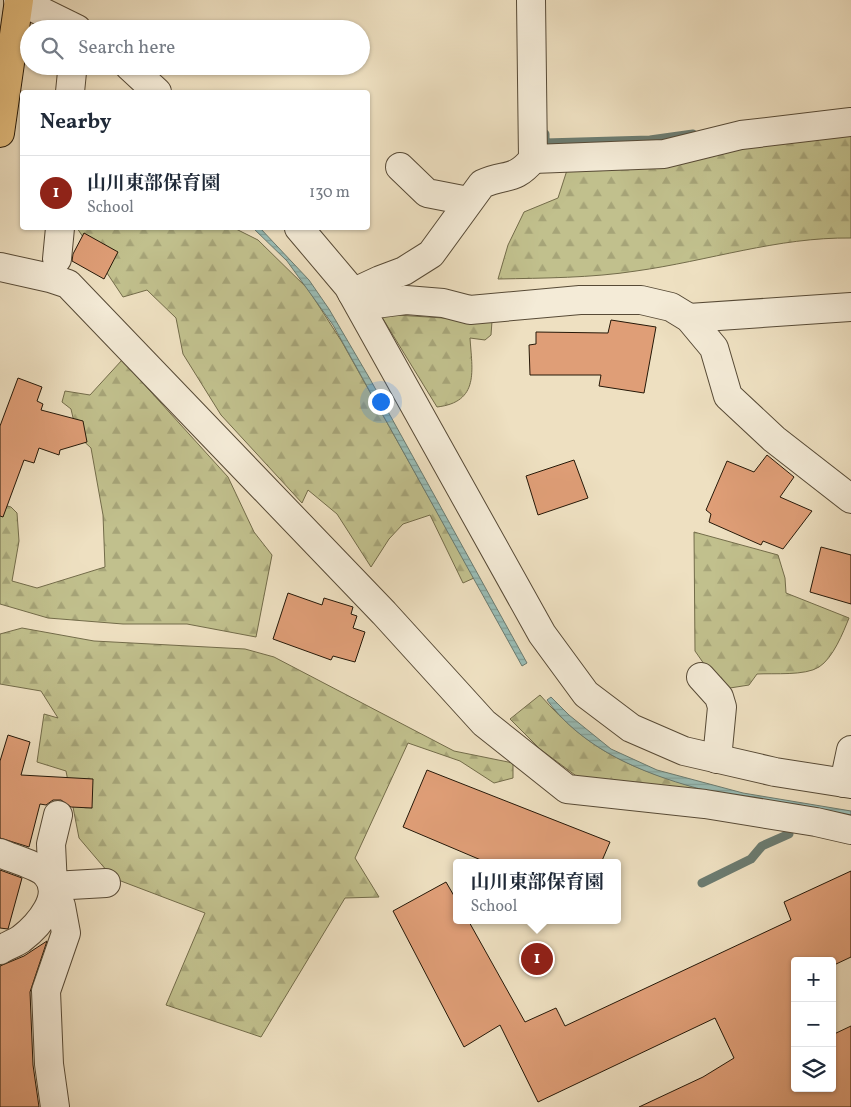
<!DOCTYPE html>
<meta charset="utf-8">
<style>
:root{--surface:#fff;--page:#f6f6f7;--text:#1f2937;--muted:#747a83;--line:#e0e1e3;--accent:#8f2418}
body{margin:0;font-family:Vollkorn,"Noto Serif JP",serif;background:var(--page);color:var(--text)}
.controls{position:absolute;right:15px;bottom:15px;display:grid;overflow:hidden;border-radius:5px;box-shadow:0 1px 4px #0004}
.controls button{width:45px;height:45px;display:grid;place-items:center;padding:0;border:0;border-bottom:1px solid var(--line);background:var(--surface);color:var(--text);font:25px sans-serif}
.you{position:absolute;left:380px;top:401px;width:18px;height:18px;margin:-12px;border:4px solid #fff;border-radius:50%;background:#1a73e8;box-shadow:0 0 0 8px #1a73e833}
.badge{display:grid;place-items:center;width:32px;height:32px;border-radius:50%;background:var(--accent);color:#fff;font-size:16px;font-weight:700}
.pin{position:absolute;translate:-50% -50%;border:2px solid #fff;box-shadow:0 1px 5px #0006}
.popup{position:absolute;left:453px;top:859px;width:168px;height:65px;box-sizing:border-box;display:grid;place-content:center;border-radius:5px;background:var(--surface);filter:drop-shadow(0 1px 4px #0005);font-size:16px;white-space:nowrap;color:var(--muted)}
.popup b{font-size:19px;color:var(--text)}
.popup::after{content:'';position:absolute;left:50%;top:100%;margin-left:-10px;border:10px solid transparent;border-top-color:var(--surface)}
.list{margin:0;padding:0;list-style:none}
h2{display:flex;justify-content:space-between;align-items:center;height:65px;margin:0;padding:0 20px;font-size:21px}
h2 small{font-size:16px;font-weight:400;color:var(--muted)}
.list li{display:grid;grid-template-columns:32px 1fr auto;gap:15px;align-items:center;box-sizing:border-box;height:75px;padding:0 20px;border-top:1px solid var(--line)}
.list b{display:block;font-size:19px;white-space:nowrap}
.list p{margin:0;font-size:16px;white-space:nowrap;color:var(--muted)}
.list em{font-size:16px;font-style:normal;color:var(--muted)}
.icon{flex:none;width:28px;height:28px;fill:none;stroke:currentColor;stroke-width:2;stroke-linecap:round;stroke-linejoin:round}
.map{position:relative;flex:none;width:851px;height:1107px;overflow:hidden}
.search{position:absolute;background:var(--surface);box-shadow:0 1px 4px #0004;left:20px;top:20px;width:350px;height:55px;display:flex;align-items:center;gap:12px;box-sizing:border-box;padding:0 18px;border-radius:28px;color:var(--muted);font-size:19px}
.panel{position:absolute;background:var(--surface);box-shadow:0 1px 4px #0004;left:20px;top:90px;width:350px;height:140px;border-radius:5px}
.map>svg:first-child{display:block}
</style>
<div class="map">
<svg width="851" height="1107" viewBox="0 0 851 1107">
<defs>
<pattern id="forest-firs" width="22" height="20" patternUnits="userSpaceOnUse" patternTransform="scale(1.25)"><rect width="22" height="20" fill="#c1c08d"/><path d="M5 1l3.5 6h-7zM16 11l3.5 6h-7z" fill="#a6a478"/></pattern>
<pattern id="water-rules" width="6" height="5" patternUnits="userSpaceOnUse" patternTransform="scale(1.25)"><rect width="6" height="5" fill="#99bdb6"/><path d="M0 2.5h6" fill="none" stroke="#84a29b"/></pattern>
</defs>
<rect width="100%" height="100%" fill="#eee0c1"/>
<filter id="stains"><feTurbulence type="fractalNoise" baseFrequency=".004" numOctaves="4"/><feColorMatrix values="0 0 0 0 .2 0 0 0 0 .09 0 0 0 0 .02 0 0 0 .5 -.17"/></filter>
<radialGradient id="worn" r=".72"><stop offset=".6" stop-color="#630" stop-opacity="0"/><stop offset="1" stop-color="#630" stop-opacity=".3"/></radialGradient>
<g fill="url(#forest-firs)" stroke="#736c4a">
<path d="M 851,129 L 851,238 C 778,237 708,261 636,271 C 591,278 544,278 498,279 L 508,245 L 524,212 L 558,198 L 569,164 Z"/>
<path d="M 77,228 L 234,228 L 258,240 L 308,289 L 342,342 L 474,578 L 463,583 L 430,515 L 403,524 L 389,539 L 371,567 L 337,514 L 308,490 L 302,503 L 221,415 L 183,354 L 176,318 L 147,290 L 123,297 Z"/>
<path d="M 380,314 L 492,321 L 491,335 L 485,340 L 470,338 C 472,370 480,402 437,407 Z"/>
<path d="M 122,360 L 228,477 L 254,532 L 272,555 L 256,637 L 187,624 L 123,624 L 48,618 L 0,604 L 0,504 L 11,507 L 17,513 L 19,541 L 12,581 L 37,588 L 105,567 L 103,515 L 91,448 L 77,435 L 71,409 L 62,402 L 65,391 L 90,395 Z"/>
<path d="M 694,532 L 778,555 L 785,578 L 786,593 L 849,618 C 843,633 833,658 819,667 C 805,676 774,673 757,674 L 749,685 L 730,688 L 709,671 L 695,651 Z"/>
<path d="M 22,628 L 94,641 L 245,649 L 274,657 L 454,751 L 513,763 L 513,778 L 494,783 L 460,761 L 408,743 L 355,858 L 379,897 L 345,898 L 261,1037 L 166,1005 L 205,913 L 113,878 L 79,838 L 66,771 L 37,762 L 44,714 L 58,718 L 41,691 L 0,684 L 0,634 Z"/>
<path d="M 540,695 C 592,754 631,768 704,790 L 579,778 L 540,749 L 510,719 Z"/>
</g>
<g fill="url(#water-rules)" stroke="#6b7b70">
<path d="M 253,228 L 260,228 L 309,280 L 329,309 L 370,379 L 527,663 L 522,666 L 333,325 L 287,261 Z"/>
<path d="M 551,697 L 569,715 L 611,749 L 657,770 L 743,793 L 851,811 L 851,819 C 753,800 610,787 547,700 Z"/>
</g>
<g fill="none" stroke-linecap="round" stroke-linejoin="round">
<g stroke="#6b7b70" stroke-width="9">
<path d="M 545,134 L 545,143 L 650,140 L 693,134"/>
<path d="M 702,883 L 751,859 L 762,846 L 789,834"/>
</g>
</g>
<g fill="#df9e77" stroke="#251808">
<path d="M 84,233 L 118,252 L 104,279 L 72,261 L 73,254 Z"/>
<path d="M 611,320 L 656,327 L 644,393 L 599,386 L 601,375 L 530,375 L 529,345 L 536,344 L 536,332 L 608,333 Z"/>
<path d="M 18,378 L 42,387 L 37,401 L 43,404 L 41,410 L 83,421 L 87,442 L 60,450 L 59,455 L 39,448 L 34,463 L 24,460 L 3,517 L 0,516 L 0,426 Z"/>
<path d="M 767,455 L 794,477 L 780,497 L 812,511 L 783,549 L 763,541 L 761,545 L 709,522 L 711,514 L 706,510 L 727,461 L 754,472 Z"/>
<path d="M 574,460 L 588,498 L 538,515 L 526,476 Z"/>
<path d="M 821,547 L 851,555 L 851,604 L 810,592 Z"/>
<path d="M 288,593 L 322,605 L 324,598 L 353,607 L 351,614 L 357,616 L 353,628 L 365,632 L 355,662 L 333,656 L 331,660 L 273,639 Z"/>
<path d="M 8,735 L 30,742 L 21,775 L 93,779 L 92,808 L 71,807 L 61,800 L 53,800 L 46,805 L 40,804 L 29,847 L 0,838 L 0,761 Z"/>
<path d="M 427,770 L 610,842 L 601,863 L 488,863 L 403,827 Z"/>
<path d="M 0,870 L 22,878 L 8,929 L 0,928 Z"/>
<path d="M 851,871 L 851,957 L 834,965 L 832,961 L 795,961 L 795,1088 L 832,1088 L 832,1035 L 851,1026 L 851,1107 L 639,1107 L 703,1077 L 734,1058 L 715,1018 L 538,1102 L 500,1025 L 464,1047 L 393,911 L 446,882 L 457,901 L 457,920 L 468,920 L 525,1022 L 556,1008 L 565,1026 L 791,920 L 784,902 Z"/>
<path d="M 47,941 L 30,992 L 33,1065 L 39,1107 L 0,1107 L 0,966 L 24,956 Z"/>
</g>
<g fill="none" stroke-linecap="round" stroke-linejoin="round">
<defs>
<g id="minor">
<path d="M 18,0 L 77,29"/>
<path d="M 531,0 L 533,159 L 664,154 L 741,135 L 851,122"/>
<path d="M 129,66 L 157,92"/>
<path d="M 70,92 L 72,72"/>
<path d="M 400,167 L 427,193 L 468,201"/>
<path d="M 299,228 L 348,286 L 542,634 L 586,694 L 631,728 L 684,751 L 775,772 L 851,784"/>
<path d="M 57,259 L 60,228"/>
<path d="M 0,267 L 50,278 L 68,284 L 384,613 L 484,723 L 567,789 L 705,804 L 816,822 L 851,830"/>
<path d="M 352,293 L 380,280 L 404,271 L 431,254 L 482,184 C 506,173 514,182 533,159"/>
<path d="M 360,306 L 406,300 L 443,303 L 470,310 L 580,300 L 641,300 L 671,307 L 689,318 L 714,348 L 728,396 L 774,439 L 851,499"/>
<path d="M 689,318 L 851,307"/>
<path d="M 701,677 L 719,697 L 722,707 L 717,759"/>
<path d="M 844,783 L 851,750"/>
<path d="M 58,815 L 51,844 L 53,886 L 106,883"/>
<path d="M 0,853 C 11,858 39,866 46,874 C 66,895 38,926 21,939 C 15,943 7,946 0,950"/>
<path d="M 53,886 L 61,906 L 66,933 L 46,991 L 49,1064 L 55,1107"/>
</g>
<path id="major" d="M 0,133 L 19,0"/>
</defs>
<use href="#minor" stroke="#574a36" stroke-width="30"/>
<use href="#major" stroke="#251808" stroke-width="30"/>
<use href="#minor" stroke="#f4ebd7" stroke-width="28"/>
<use href="#major" stroke="#e7c080" stroke-width="28"/>
</g>
<rect width="100%" height="100%" filter="url(#stains)"/>
<rect width="100%" height="100%" fill="url(#worn)"/>
</svg>
<div class="controls">
<button>+</button>
<button>−</button>
<button><svg class="icon" aria-label="layers" viewBox="0 0 24 24"><path d="M12 4l9 5-9 5-9-5zM3 14l9 5 9-5"/></svg></button>
</div>
<div class="you"></div>
<div class="pin badge" style="left:537px;top:959px">1</div>
<div class="popup"><b>山川東部保育園</b>School</div>
<div class="search"><svg class="icon" aria-label="search" viewBox="0 0 24 24"><circle cx="10" cy="10" r="6"/><path d="M15 15l6 6"/></svg>Search here</div>
<section class="panel">
<h2>Nearby<small></small></h2>
<ul class="list">
<li><span class="badge">1</span><div><b>山川東部保育園</b><p>School</p></div><em>130 m</em></li>
</ul>
</section>
</div>
